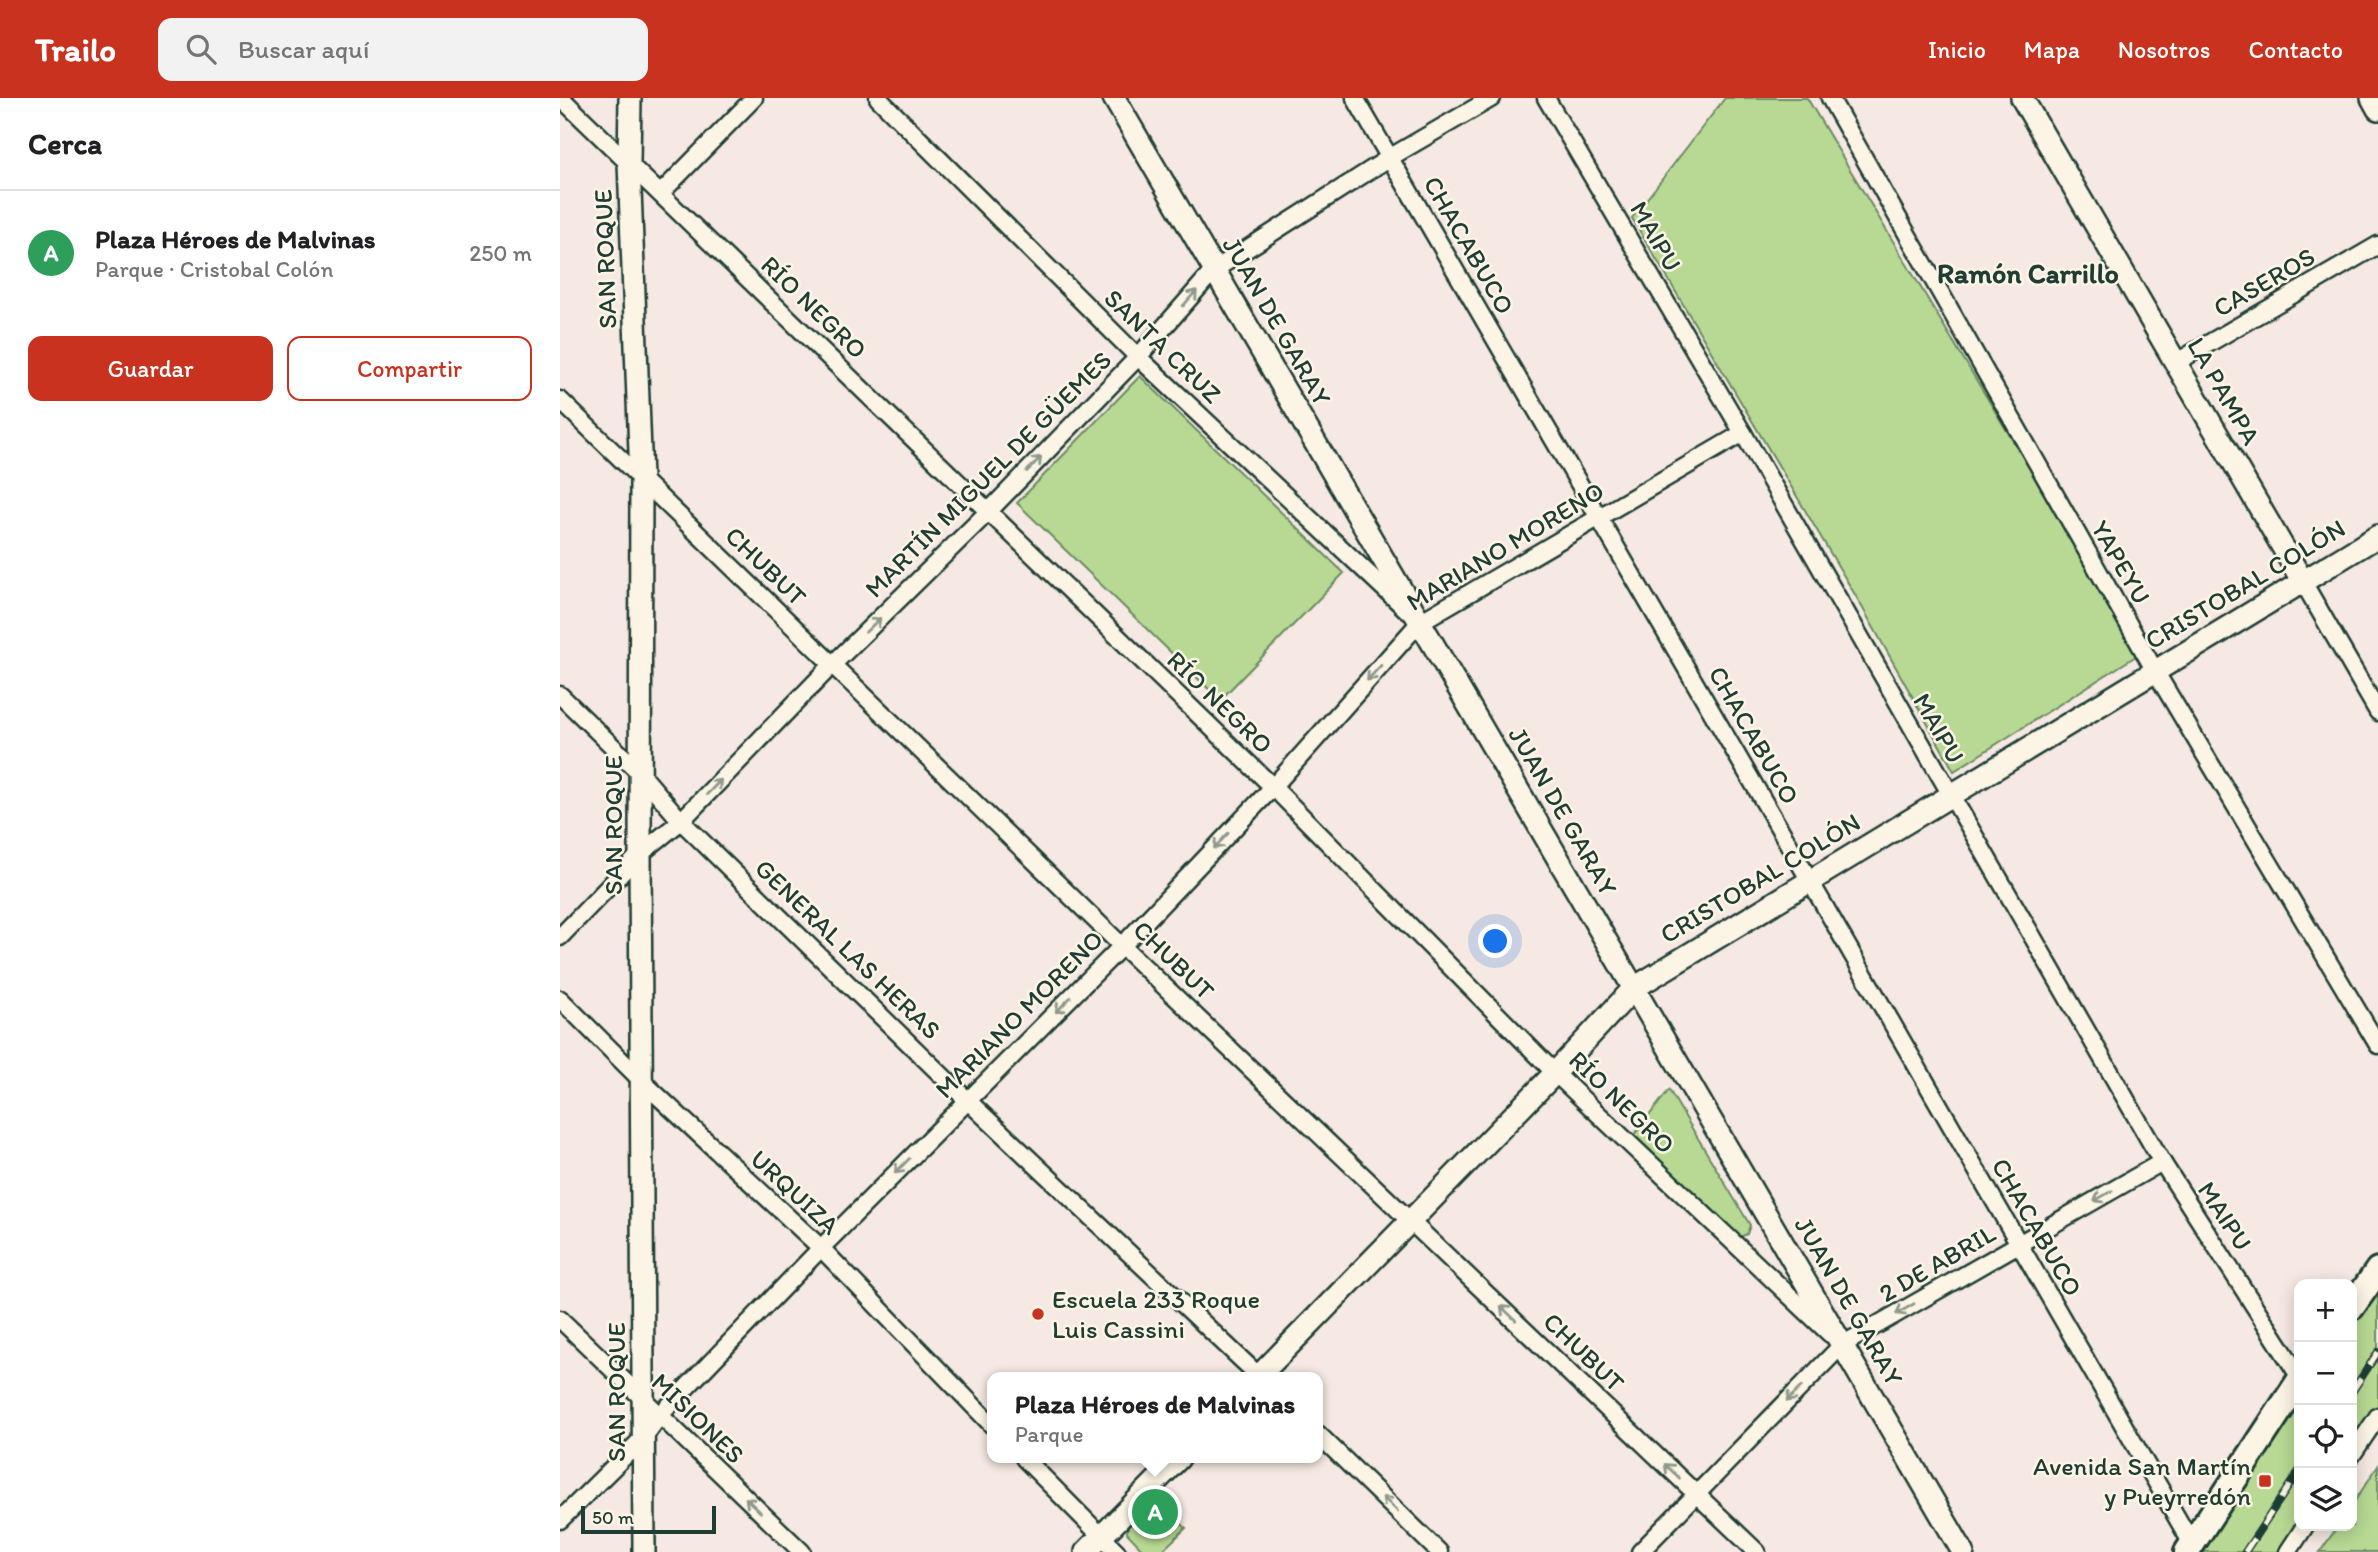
<!DOCTYPE html>
<html lang="es">
<meta charset="utf-8">
<style>
:root{--surface:#fff;--page:#f2f2f2;--text:#202124;--muted:#757577;--line:#e0e0e0;--accent:#c8321e}
body{margin:0;font-family:Itim,sans-serif;background:var(--page);color:var(--text)}
.controls{position:absolute;right:21px;bottom:21px;display:grid;overflow:hidden;border-radius:14px;box-shadow:0 4px 18px #0003}
.controls button{width:63px;height:63px;display:grid;place-items:center;padding:0;border:0;border-bottom:2px solid var(--line);background:var(--surface);color:var(--text);font:35px sans-serif}
.scale{position:absolute;left:21px;bottom:18px;width:135px;box-sizing:border-box;padding-left:7px;border:4px solid #1f3d34;border-top:0;font-size:19px;line-height:24px;white-space:nowrap;color:#1f3d34;-webkit-text-stroke:5px #fcf5e5;paint-order:stroke}
.you{position:absolute;left:936px;top:844px;width:24px;height:24px;margin:-18px;border:5px solid #fff;border-radius:50%;background:#1a73e8;box-shadow:0 0 0 10px #1a73e833}
.badge{display:grid;place-items:center;width:46px;height:46px;border-radius:50%;background:var(--accent);color:#fff;font-size:23px;font-weight:700}
.pin{position:absolute;translate:-50% -50%;border:4px solid #fff;box-shadow:0 2px 7px #0006}
.popup{position:absolute;left:427px;top:1274px;width:336px;height:91px;box-sizing:border-box;display:grid;place-content:center;border-radius:14px;background:var(--surface);filter:drop-shadow(0 2px 5px #0005);font-size:23px;white-space:nowrap;color:var(--muted)}
.popup b{font-size:26px;color:var(--text)}
.popup::after{content:'';position:absolute;left:50%;top:100%;margin-left:-14px;border:14px solid transparent;border-top-color:var(--surface)}
.list{margin:0;padding:0;list-style:none}
h2{display:flex;justify-content:space-between;align-items:center;height:91px;margin:0;padding:0 28px;font-size:30px}
h2 small{font-size:23px;font-weight:400;color:var(--muted)}
.list li{display:grid;grid-template-columns:46px 1fr auto;gap:21px;align-items:center;box-sizing:border-box;height:126px;padding:0 28px;border-top:2px solid var(--line)}
.list b{display:block;font-size:26px;white-space:nowrap}
.list p{margin:0;font-size:23px;white-space:nowrap;color:var(--muted)}
.list em{font-size:23px;font-style:normal;color:var(--muted)}
.actions{display:flex;gap:14px;padding:21px 28px}
.actions a{flex:1;padding:16px 0;border:2px solid var(--accent);border-radius:14px;text-align:center;font-size:24px;color:var(--accent)}
.actions .main{background:var(--accent);color:#fff}
.icon{flex:none;width:38px;height:38px;fill:none;stroke:currentColor;stroke-width:2;stroke-linecap:round;stroke-linejoin:round}
.map{position:relative;flex:none;width:1818px;height:1454px;overflow:hidden}
header{display:flex;align-items:center;gap:42px;box-sizing:border-box;height:98px;padding:0 35px;background:var(--accent);color:#fff}
header strong{font-size:33px}
nav{display:flex;gap:38px;margin-inline-start:auto;font-size:24px}
.search{width:490px;height:63px;background:var(--page);display:flex;align-items:center;gap:18px;box-sizing:border-box;padding:0 24px;border-radius:14px;color:var(--muted);font-size:26px}
main{display:flex}
aside{flex:1;background:var(--surface)}
.map>svg:first-child{display:block}
</style>
<header>
<strong>Trailo</strong>
<div class="search"><svg class="icon" aria-label="search" viewBox="0 0 24 24"><circle cx="10" cy="10" r="6"/><path d="M15 15l6 6"/></svg>Buscar aquí</div>
<nav><a>Inicio</a><a>Mapa</a><a>Nosotros</a><a>Contacto</a></nav>
</header>
<main>
<aside>
<h2>Cerca<small></small></h2>
<ul class="list">
<li><span class="badge" style="background:#2e9e5b">A</span><div><b>Plaza Héroes de Malvinas</b><p>Parque · Cristobal Colón</p></div><em>250 m</em></li>
</ul>
<div class="actions"><a class="main">Guardar</a><a>Compartir</a></div>
</aside>
<div class="map">
<svg width="1818" height="1454" viewBox="0 0 1818 1454">
<rect width="100%" height="100%" fill="#f6e8e2"/>
<filter id="ink" filterUnits="userSpaceOnUse"><feTurbulence type="fractalNoise" baseFrequency=".0143" numOctaves="2"/><feDisplacementMap in="SourceGraphic" scale="14" xChannelSelector="R" yChannelSelector="G"/><feConvolveMatrix kernelMatrix="1 2 1 2 8 2 1 2 1" color-interpolation-filters="sRGB"/></filter>
<g filter="url(#ink)">
<g fill="#b7d993" stroke="#6b8b64" stroke-width="2">
<path d="M 1165,0 L 1247,0 L 1483,393 L 1576,558 L 1394,673 L 1297,500 L 1072,120 Z"/>
<path d="M 580,278 L 784,475 L 660,602 L 457,405 Z"/>
<path d="M 1109,992 L 1190,1127 L 1187,1136 L 1180,1139 L 1074,1037 Z"/>
<path d="M 1818,1172 L 1818,1318 L 1792,1357 L 1792,1209 Z"/>
<path d="M 1739,1283 L 1739,1428 L 1728,1454 L 1627,1454 Z"/>
<path d="M 1818,1368 L 1818,1454 L 1760,1454 L 1778,1428 L 1792,1428 L 1792,1407 Z"/>
<path d="M 595,1400 L 626,1430 L 601,1454 L 585,1454 L 567,1435 L 568,1427 Z"/>
</g>
<g fill="none" stroke-linecap="round" stroke-linejoin="round">
<defs>
<g id="street">
<path d="M 1,0 L 713,689 L 995,975 L 1270,1236"/>
<path d="M 318,0 L 578,259 L 848,513"/>
<path d="M 795,0 L 1250,783 L 1632,1446"/>
<path d="M 986,0 L 1183,335 L 1602,1064 L 1739,1278"/>
<path d="M 1270,0 L 1595,573 L 1818,947"/>
<path d="M 101,95 L 194,0"/>
<path d="M 1615,265 L 1818,147"/>
<path d="M 0,302 L 562,848 L 1197,1454"/>
<path d="M 1743,484 L 1818,614"/>
<path d="M 0,597 L 81,676 L 121,723 L 407,1002 L 700,1279"/>
<path d="M 0,839 L 80,756 L 121,723 L 272,567 L 428,414 L 578,259 L 654,172 L 829,60 L 932,0"/>
<path d="M 0,901 L 83,984 L 261,1150 L 432,1327"/>
<path d="M 0,1221 L 242,1454"/>
<path d="M 758,1336 L 879,1454"/>
<path d="M 1792,1357 L 1818,1318"/>
<path d="M 464,1360 L 557,1454"/>
<path d="M 0,1422 L 84,1339 L 100,1317 L 261,1150 L 562,848 L 713,689 L 860,524 L 1183,335"/>
<path d="M 1080,1454 L 1282,1247 L 1602,1064"/>
<path d="M 1728,1454 L 1745,1428"/>
</g>
<g id="secondary">
<path d="M 70,0 L 69,65 L 81,380 L 80,756 L 84,1454"/>
<path d="M 554,0 L 1403,1454"/>
<path d="M 1462,0 L 1743,484"/>
<path d="M 1812,0 L 1818,11"/>
<path d="M 698,1279 L 995,975 L 1074,890 L 1818,438"/>
<path d="M 526,1454 L 619,1360"/>
</g>
<g id="primary">
<path d="M 1792,1209 L 1818,1172"/>
<path d="M 1627,1454 L 1739,1283"/>
</g>
</defs>
<use href="#street" stroke="#1f3d34" stroke-width="21"/>
<use href="#secondary" stroke="#1f3d34" stroke-width="26"/>
<use href="#primary" stroke="#1f3d34" stroke-width="30"/>
<use href="#street" stroke="#fcf5e5" stroke-width="16"/>
<use href="#secondary" stroke="#fcf5e5" stroke-width="21"/>
<use href="#primary" stroke="#fcf5e5" stroke-width="24"/>
<defs>
<g id="rail">
<path d="M 1792,1294 L 1818,1254"/>
<path d="M 1685,1454 L 1739,1373"/>
</g>
</defs>
<use href="#rail" stroke="#1f3d34" stroke-width="8"/>
<use href="#rail" stroke="#fcf5e5" stroke-width="5" stroke-dasharray="16" stroke-linecap="butt"/>
</g>
<defs><path id="oneway-shaft" d="M-6 0H5M1.5-3L5.5 0L1.5 3" fill="none" stroke-width="1.6" stroke-linecap="round" stroke-linejoin="round" transform="scale(1.75)"/></defs>
<g stroke="#8e998c">
<use href="#oneway-shaft" transform="translate(630 200) rotate(-49)"/>
<use href="#oneway-shaft" transform="translate(474 366) rotate(-46)"/>
<use href="#oneway-shaft" transform="translate(313 527) rotate(-44)"/>
<use href="#oneway-shaft" transform="translate(814 575) rotate(132)"/>
<use href="#oneway-shaft" transform="translate(154 689) rotate(-46)"/>
<use href="#oneway-shaft" transform="translate(661 743) rotate(133)"/>
<use href="#oneway-shaft" transform="translate(503 907) rotate(135)"/>
<use href="#oneway-shaft" transform="translate(342 1068) rotate(135)"/>
<use href="#oneway-shaft" transform="translate(1543 1098) rotate(150)"/>
<use href="#oneway-shaft" transform="translate(1345 1211) rotate(150)"/>
<use href="#oneway-shaft" transform="translate(948 1215) rotate(-136)"/>
<use href="#oneway-shaft" transform="translate(1234 1296) rotate(135)"/>
<use href="#oneway-shaft" transform="translate(1112 1373) rotate(-136)"/>
<use href="#oneway-shaft" transform="translate(830 1406) rotate(-136)"/>
<use href="#oneway-shaft" transform="translate(193 1407) rotate(-136)"/>
</g>
</g>
<g fill="#c8321e" stroke="#fcf5e5" stroke-width="2.5">
<circle cx="478" cy="1216" r="7"/>
<rect x="1698" y="1376" width="14" height="14" rx="3.5"/>
</g>
<g text-anchor="middle" stroke-width="5" stroke-linejoin="round" paint-order="stroke">
<g font-size="26" fill="#1f3d34" stroke="#fcf5e5">
<text transform="translate(1096 138) rotate(60)" y="9">MAIPU</text>
<text transform="translate(909 147) rotate(60)" y="9">CHACABUCO</text>
<text transform="translate(45 161) rotate(-92)" y="9">SAN ROQUE</text>
<text transform="translate(1704 184) rotate(-30)" y="9">CASEROS</text>
<text transform="translate(254 209) rotate(44)" y="9">RÍO NEGRO</text>
<text transform="translate(717 223) rotate(60)" y="9">JUAN DE GARAY</text>
<text transform="translate(603 248) rotate(44)" y="9">SANTA CRUZ</text>
<text transform="translate(1664 293) rotate(60)" y="9">LA PAMPA</text>
<text transform="translate(428 376) rotate(-45)" y="9">MARTÍN MIGUEL DE GÜEMES</text>
<text transform="translate(945 448) rotate(-31)" y="9">MARIANO MORENO</text>
<text transform="translate(1561 464) rotate(60)" y="9">YAPEYU</text>
<text transform="translate(206 468) rotate(44)" y="9">CHUBUT</text>
<text transform="translate(1685 486) rotate(-31)" y="9">CRISTOBAL COLÓN</text>
<text transform="translate(660 604) rotate(44)" y="9">RÍO NEGRO</text>
<text transform="translate(1379 630) rotate(60)" y="9">MAIPU</text>
<text transform="translate(1194 637) rotate(60)" y="9">CHACABUCO</text>
<text transform="translate(1003 713) rotate(60)" y="9">JUAN DE GARAY</text>
<text transform="translate(53 727) rotate(-90)" y="9">SAN ROQUE</text>
<text transform="translate(1200 780) rotate(-31)" y="9">CRISTOBAL COLÓN</text>
<text transform="translate(288 851) rotate(44)" y="9">GENERAL LAS HERAS</text>
<text transform="translate(614 862) rotate(44)" y="9">CHUBUT</text>
<text transform="translate(459 916) rotate(-45)" y="9">MARIANO MORENO</text>
<text transform="translate(1062 1004) rotate(44)" y="9">RÍO NEGRO</text>
<text transform="translate(235 1094) rotate(43)" y="9">URQUIZA</text>
<text transform="translate(1665 1118) rotate(57)" y="9">MAIPU</text>
<text transform="translate(1477 1129) rotate(60)" y="9">CHACABUCO</text>
<text transform="translate(1377 1165) rotate(-30)" y="9">2 DE ABRIL</text>
<text transform="translate(1289 1203) rotate(60)" y="9">JUAN DE GARAY</text>
<text transform="translate(1024 1254) rotate(44)" y="9">CHUBUT</text>
<text transform="translate(56 1294) rotate(-90)" y="9">SAN ROQUE</text>
<text transform="translate(138 1320) rotate(44)" y="9">MISIONES</text>
</g>
<g font-size="26" fill="#1f3d34" stroke="#fcf5e5" text-anchor="start">
<text x="492" y="1210">Escuela 233 Roque<tspan x="492" dy="30">Luis Cassini</tspan></text>
<text x="1691" y="1377" text-anchor="end">Avenida San Martín<tspan x="1691" dy="30">y Pueyrredón</tspan></text>
</g>
<g font-size="28" font-weight="bold" fill="#1f3d34" stroke="#fcf5e5">
<text x="1468" y="185">Ramón Carrillo</text>
</g>
</g>
</svg>
<div class="controls">
<button>+</button>
<button>−</button>
<button><svg class="icon" aria-label="locate" viewBox="0 0 24 24"><circle cx="12" cy="12" r="6"/><path d="M12 2v4M12 18v4M2 12h4M18 12h4"/></svg></button>
<button><svg class="icon" aria-label="layers" viewBox="0 0 24 24"><path d="M12 4l9 5-9 5-9-5zM3 14l9 5 9-5"/></svg></button>
</div>
<div class="scale">50 m</div>
<div class="you"></div>
<div class="pin badge" style="left:595px;top:1414px;background:#2e9e5b">A</div>
<div class="popup"><b>Plaza Héroes de Malvinas</b>Parque</div>
</div>
</main>
